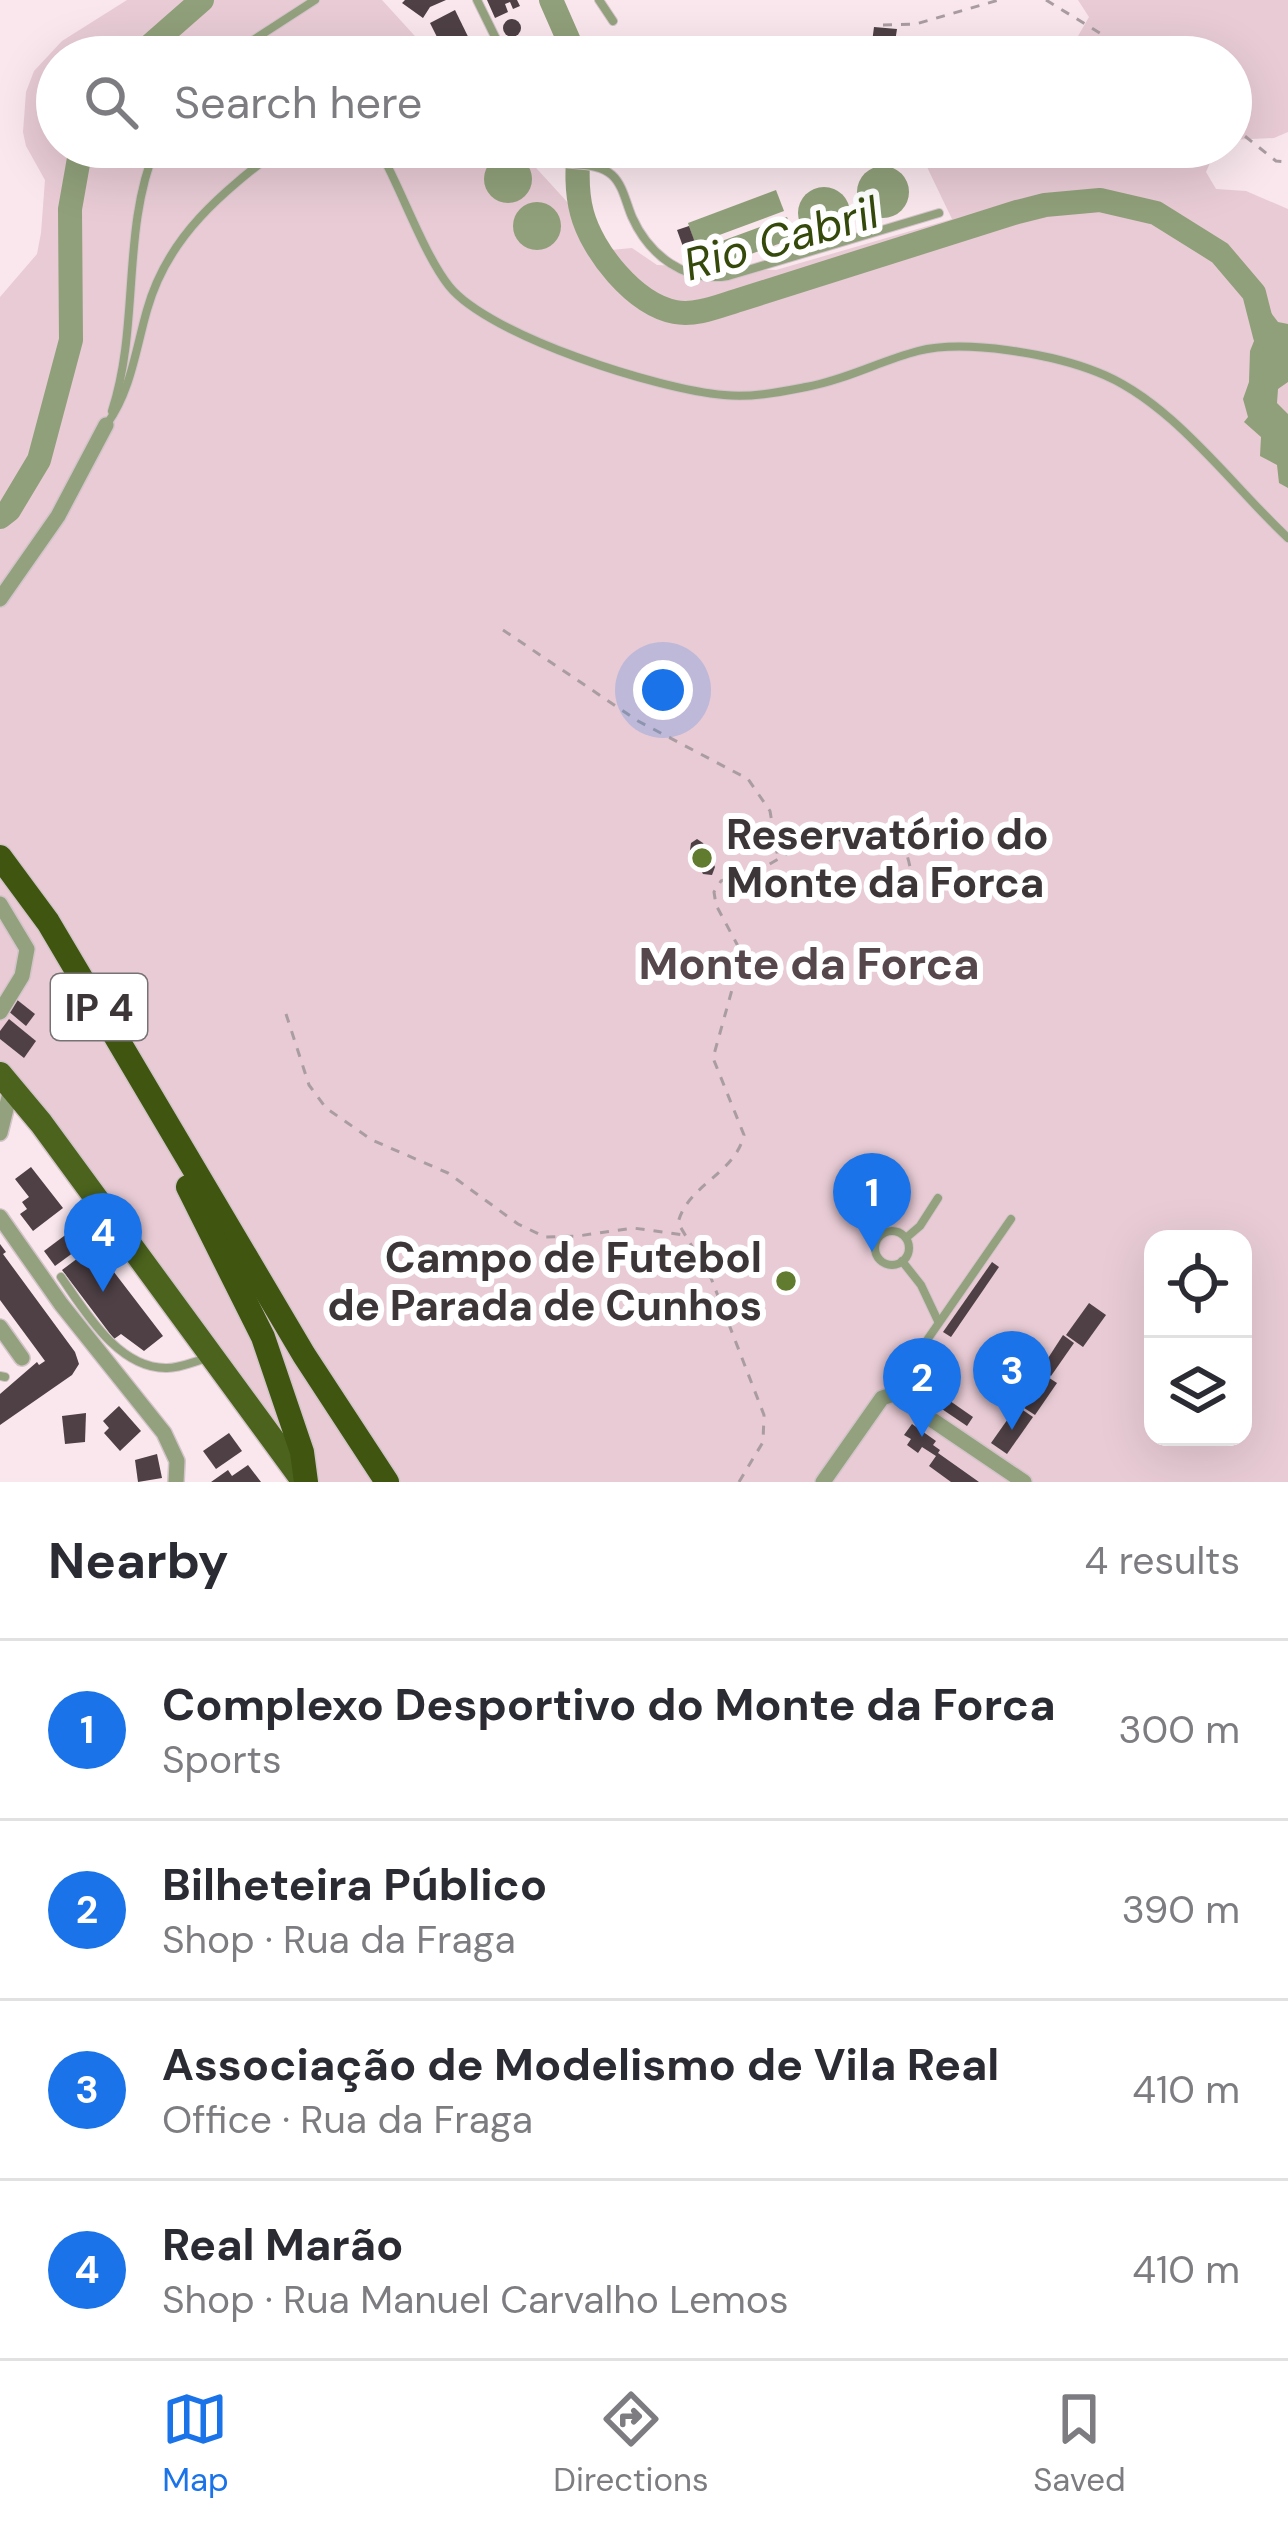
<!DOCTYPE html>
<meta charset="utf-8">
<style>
:root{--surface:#fff;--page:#f7f7f7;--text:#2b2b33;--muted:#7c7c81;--line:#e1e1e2;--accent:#1a73e8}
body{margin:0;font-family:"DM Sans",sans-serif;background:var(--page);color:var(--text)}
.controls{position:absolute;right:36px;bottom:36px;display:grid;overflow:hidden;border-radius:24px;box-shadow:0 12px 48px #0002}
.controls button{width:108px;height:108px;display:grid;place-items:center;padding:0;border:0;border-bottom:3px solid var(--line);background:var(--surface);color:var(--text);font:60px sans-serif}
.you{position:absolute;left:663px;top:690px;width:42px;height:42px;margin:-30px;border:9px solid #fff;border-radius:50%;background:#1a73e8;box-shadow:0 0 0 18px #1a73e833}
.badge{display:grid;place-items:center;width:78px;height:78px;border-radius:50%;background:var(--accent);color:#fff;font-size:39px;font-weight:700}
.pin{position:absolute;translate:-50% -99px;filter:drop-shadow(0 3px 6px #0008)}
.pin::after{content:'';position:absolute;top:63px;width:42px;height:36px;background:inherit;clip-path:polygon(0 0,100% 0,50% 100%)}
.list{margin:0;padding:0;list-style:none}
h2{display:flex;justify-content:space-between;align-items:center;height:156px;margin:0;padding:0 48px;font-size:51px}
h2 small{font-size:39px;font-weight:400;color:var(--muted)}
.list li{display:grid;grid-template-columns:78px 1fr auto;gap:36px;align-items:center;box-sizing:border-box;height:180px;padding:0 48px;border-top:3px solid var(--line)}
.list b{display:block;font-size:45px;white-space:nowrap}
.list p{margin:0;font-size:39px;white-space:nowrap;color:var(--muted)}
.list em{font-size:39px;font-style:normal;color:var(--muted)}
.icon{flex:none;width:66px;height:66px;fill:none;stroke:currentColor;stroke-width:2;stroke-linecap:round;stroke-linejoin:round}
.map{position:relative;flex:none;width:1288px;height:1482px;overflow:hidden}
.search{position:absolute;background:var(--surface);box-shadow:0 12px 48px #0002;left:36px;right:36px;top:36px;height:132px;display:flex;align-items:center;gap:30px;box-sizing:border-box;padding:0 42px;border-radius:66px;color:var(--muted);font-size:45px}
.sheet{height:876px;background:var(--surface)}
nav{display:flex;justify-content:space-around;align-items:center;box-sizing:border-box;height:168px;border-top:3px solid var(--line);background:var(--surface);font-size:33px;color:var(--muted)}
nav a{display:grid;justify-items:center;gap:6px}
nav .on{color:var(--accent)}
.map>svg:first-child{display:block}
</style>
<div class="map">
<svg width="1288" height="1482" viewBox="0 0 1288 1482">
<rect width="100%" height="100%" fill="#f9e7ed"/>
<g fill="#e8cbd5" fill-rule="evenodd">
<path d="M 127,0 L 382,0 L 434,57 L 57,57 L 57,147 L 517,147 L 611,250 L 632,248 L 657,265 L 776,270 L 952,219 L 927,167 L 910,147 L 1217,147 L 1206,172 L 1216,189 L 1246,191 L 1288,209 L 1288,1482 L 317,1482 L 33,1094 L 0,1079 L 0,297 L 37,254 L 41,233 L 45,180 L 26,146 L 23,132 L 26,92 L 34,71 L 62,41 ZM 1153,1239 L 1243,1239 L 1243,1437 L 1153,1437 Z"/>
<path d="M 1078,0 L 1288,0 L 1288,132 L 1274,138 L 1231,140 L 1231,57 L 1066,57 L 1089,17 Z"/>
</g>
<g fill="#90a07a">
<circle cx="508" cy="179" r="24"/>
<circle cx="883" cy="192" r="26"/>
<circle cx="824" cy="213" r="26"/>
<path d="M 776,190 L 784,211 L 695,244 L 688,223 Z"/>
<circle cx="537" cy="226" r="24"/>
<path d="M 787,217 L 795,238 L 707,270 L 700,249 Z"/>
<path d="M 1262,301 L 1278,322 L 1288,324 L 1288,382 L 1278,389 L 1277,403 L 1288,414 L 1288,488 L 1279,483 L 1277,465 L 1260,456 L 1261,437 L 1244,422 L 1248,417 L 1243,399 L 1249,382 L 1250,351 L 1260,326 L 1255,308 Z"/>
</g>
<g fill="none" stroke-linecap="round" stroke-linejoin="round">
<g stroke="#90a07a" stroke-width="24">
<path d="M 551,0 L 576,57"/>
<path d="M 137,57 L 202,0"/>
<path d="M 579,147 C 577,169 576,191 582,213 C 592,251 634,304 675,312 C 696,316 719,306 739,300 L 1017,212 L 1045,205 L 1100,200 L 1156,213 L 1220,253 L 1254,293 L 1265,336"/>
<path d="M 0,517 L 9,510 L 39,460 L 71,340 L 70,209 L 81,147"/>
</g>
</g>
<g fill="#4e4045">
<path d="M 405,0 L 446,0 L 430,7 L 423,18 L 402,3 Z"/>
<path d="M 487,0 L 517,0 L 520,6 L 513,9 L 510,2 L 505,4 L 508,12 L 495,18 Z"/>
<path d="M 455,10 L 478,57 L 447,57 L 430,23 Z"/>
<circle cx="512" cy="28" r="9"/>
<path d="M 874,27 L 897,29 L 895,42 L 887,41 L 885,51 L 871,50 Z"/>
<path d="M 689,226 L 702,262 L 690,266 L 677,230 Z"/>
<path d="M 697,839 L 703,843 L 715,867 L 712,875 L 703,874 L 690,850 L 691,843 Z"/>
<path d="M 16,999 L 35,1014 L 26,1026 L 7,1010 Z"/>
<path d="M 9,1019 L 36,1041 L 24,1058 L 0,1039 L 0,1031 Z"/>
<path d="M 31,1167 L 63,1208 L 33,1231 L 20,1214 L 27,1209 L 22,1202 L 29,1197 L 15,1179 Z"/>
<path d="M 877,1177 L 891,1200 L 871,1213 L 856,1190 Z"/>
<path d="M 80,1224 L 92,1239 L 55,1266 L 44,1251 Z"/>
<path d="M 0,1244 L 6,1252 L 3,1254 L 75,1352 L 79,1364 L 72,1375 L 0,1425 L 0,1394 L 37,1362 L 39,1365 L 45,1361 L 0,1300 Z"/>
<path d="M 94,1246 L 163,1336 L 144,1351 L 121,1334 L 114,1339 L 62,1270 Z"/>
<path d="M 992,1262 L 999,1267 L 951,1337 L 943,1332 Z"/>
<path d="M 1089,1303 L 1106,1315 L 1083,1347 L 1066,1335 Z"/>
<path d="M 1063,1335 L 1074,1343 L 1051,1376 L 1041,1369 Z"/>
<path d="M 1040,1372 L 1057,1383 L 1035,1415 L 1018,1404 Z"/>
<path d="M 940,1394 L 973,1417 L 967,1426 L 933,1403 Z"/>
<path d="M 119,1406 L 141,1431 L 120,1451 L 104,1433 L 109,1428 L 103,1421 Z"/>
<path d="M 1017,1406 L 1033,1417 L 1007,1454 L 991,1443 Z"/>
<path d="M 86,1413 L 85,1442 L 65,1444 L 62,1416 Z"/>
<path d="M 912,1424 L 936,1441 L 933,1445 L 940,1450 L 938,1453 L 979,1482 L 951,1482 L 929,1466 L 936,1456 L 922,1447 L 918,1453 L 907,1445 L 911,1439 L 904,1435 Z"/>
<path d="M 229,1433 L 242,1451 L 216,1469 L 203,1451 Z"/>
<path d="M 157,1454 L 162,1478 L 138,1482 L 135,1460 Z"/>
<path d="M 248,1465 L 261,1482 L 211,1482 L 228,1470 L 232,1476 Z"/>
</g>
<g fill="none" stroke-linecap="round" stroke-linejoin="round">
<defs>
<g id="service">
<path d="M 477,0 L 505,57"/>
<path d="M 599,0 L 613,21"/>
<path d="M 227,57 L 315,0"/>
<path d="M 373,147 L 387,165 C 405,200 426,257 449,286 C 489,336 660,390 724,395 C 751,398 780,392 806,387 C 845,380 880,361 918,351 C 965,339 1052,354 1097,372 C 1171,400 1231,485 1288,538"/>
<path d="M 537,147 C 549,174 591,156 612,175 C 623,185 626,203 632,217 C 649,255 685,283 728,276 L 939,213"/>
<path d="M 112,411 C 140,325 121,230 156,147"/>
<path d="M 107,424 C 131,391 136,348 147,310 C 168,235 222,193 281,147"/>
<circle cx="892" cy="1248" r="17"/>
<path d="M 906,1238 L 920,1226 L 938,1198"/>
<path d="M 902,1261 L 921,1285 L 938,1321"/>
<path d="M 61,1277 C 85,1311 118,1369 167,1368 C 180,1368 193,1362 204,1359"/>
<path d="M 0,1376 L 5,1377"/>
<path d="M 891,1392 L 1011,1219"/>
</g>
<g id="minor">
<path d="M 0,599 L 58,516 L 106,425"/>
<path d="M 0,904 L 27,949 L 22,976 L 0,1012"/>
<path d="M 0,1133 L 12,1085"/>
<path d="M 0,1217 L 61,1304 L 164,1433 L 177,1461 L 176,1482"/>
<path d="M 0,1327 L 22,1358"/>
<path d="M 823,1482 L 882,1398 L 894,1394 L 1024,1482"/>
</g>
<path id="primary" d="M 0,1074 L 41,1123 L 304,1482"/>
<g id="trunk">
<path d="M 0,857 L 48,922 L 304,1355 L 387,1482"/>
<path d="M 188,1187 L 263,1337 L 302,1452 L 306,1482"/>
</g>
</defs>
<use href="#service" stroke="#d3c4c9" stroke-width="10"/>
<use href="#minor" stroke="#d3c4c9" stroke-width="18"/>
<use href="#primary" stroke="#d3c4c9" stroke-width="27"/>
<use href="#trunk" stroke="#d3c4c9" stroke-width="27"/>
<g stroke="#aa9da1" stroke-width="3" stroke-dasharray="9 9" stroke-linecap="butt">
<path d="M 1046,0 L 1139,57"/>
<path d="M 883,25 L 916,24 L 999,0"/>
<path d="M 1231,125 L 1276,161 L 1288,162"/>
<path d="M 503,630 L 638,721 L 748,779 L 770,811 L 778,858"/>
<path d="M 286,1014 L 309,1085 L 326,1108 L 372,1140 L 448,1173 L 518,1224 L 545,1237 L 578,1236 L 633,1228 L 684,1235"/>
<path d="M 739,1482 L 763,1442 L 764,1415 L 711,1278 L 678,1223 C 687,1185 735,1174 744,1135 L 713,1058 L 740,961 L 739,948 L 716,905 L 714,892 L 721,881 L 768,865 L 814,838 L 841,840 L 876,827 C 912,834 912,875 913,905"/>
</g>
<use href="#service" stroke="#93a17e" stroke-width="8"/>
<use href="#minor" stroke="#93a17e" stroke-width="15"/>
<use href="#primary" stroke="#4b631d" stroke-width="24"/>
<use href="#trunk" stroke="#405610" stroke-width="24"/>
</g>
<g fill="#617b2f" stroke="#fff" stroke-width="4.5">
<circle cx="702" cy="858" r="12"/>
<circle cx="786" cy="1281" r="12"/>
</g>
<g text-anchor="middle" stroke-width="12" stroke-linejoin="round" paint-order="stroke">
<rect fill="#fff" stroke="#777274" stroke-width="3" x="51" y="974" width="96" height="66" rx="9"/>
<g font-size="39" font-weight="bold" fill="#3d3639">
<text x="99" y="1021">IP 4</text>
</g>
<g font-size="42" font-weight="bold" fill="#3d3639" stroke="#fff" text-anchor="start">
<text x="726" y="849">Reservatório do<tspan x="726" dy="48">Monte da Forca</tspan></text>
<text x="762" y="1272" text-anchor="end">Campo de Futebol<tspan x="762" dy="48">de Parada de Cunhos</tspan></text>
</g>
<g font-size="45" font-style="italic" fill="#35490b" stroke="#fff">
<text transform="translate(781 238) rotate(-16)" y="16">Rio Cabril</text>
</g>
<g font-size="45" font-weight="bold" fill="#56474d" stroke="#fff">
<text x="809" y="979">Monte da Forca</text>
</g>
</g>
</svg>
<div class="controls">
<button><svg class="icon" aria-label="locate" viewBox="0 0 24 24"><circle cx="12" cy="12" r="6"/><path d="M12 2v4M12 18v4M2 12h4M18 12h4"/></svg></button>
<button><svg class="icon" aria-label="layers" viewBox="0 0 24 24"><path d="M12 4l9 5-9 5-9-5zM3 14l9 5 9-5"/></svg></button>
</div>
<div class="you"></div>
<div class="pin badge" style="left:872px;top:1252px">1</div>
<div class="pin badge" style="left:922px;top:1437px">2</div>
<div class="pin badge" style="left:1012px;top:1430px">3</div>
<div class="pin badge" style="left:103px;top:1292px">4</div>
<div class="search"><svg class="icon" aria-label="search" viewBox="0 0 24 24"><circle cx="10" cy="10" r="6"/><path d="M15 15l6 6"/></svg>Search here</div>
</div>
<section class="sheet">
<h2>Nearby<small>4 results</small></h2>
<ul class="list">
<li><span class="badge">1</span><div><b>Complexo Desportivo do Monte da Forca</b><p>Sports</p></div><em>300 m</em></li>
<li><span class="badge">2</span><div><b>Bilheteira Público</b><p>Shop · Rua da Fraga</p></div><em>390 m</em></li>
<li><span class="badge">3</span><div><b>Associação de Modelismo de Vila Real</b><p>Office · Rua da Fraga</p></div><em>410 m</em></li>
<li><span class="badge">4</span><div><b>Real Marão</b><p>Shop · Rua Manuel Carvalho Lemos</p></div><em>410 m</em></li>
</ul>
</section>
<nav>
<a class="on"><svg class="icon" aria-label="map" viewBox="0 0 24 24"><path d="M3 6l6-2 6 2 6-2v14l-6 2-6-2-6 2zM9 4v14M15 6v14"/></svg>Map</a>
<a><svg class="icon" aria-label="directions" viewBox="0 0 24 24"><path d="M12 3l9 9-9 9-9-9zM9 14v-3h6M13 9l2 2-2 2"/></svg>Directions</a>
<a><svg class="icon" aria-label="saved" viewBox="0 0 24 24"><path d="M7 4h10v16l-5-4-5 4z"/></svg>Saved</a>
</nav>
